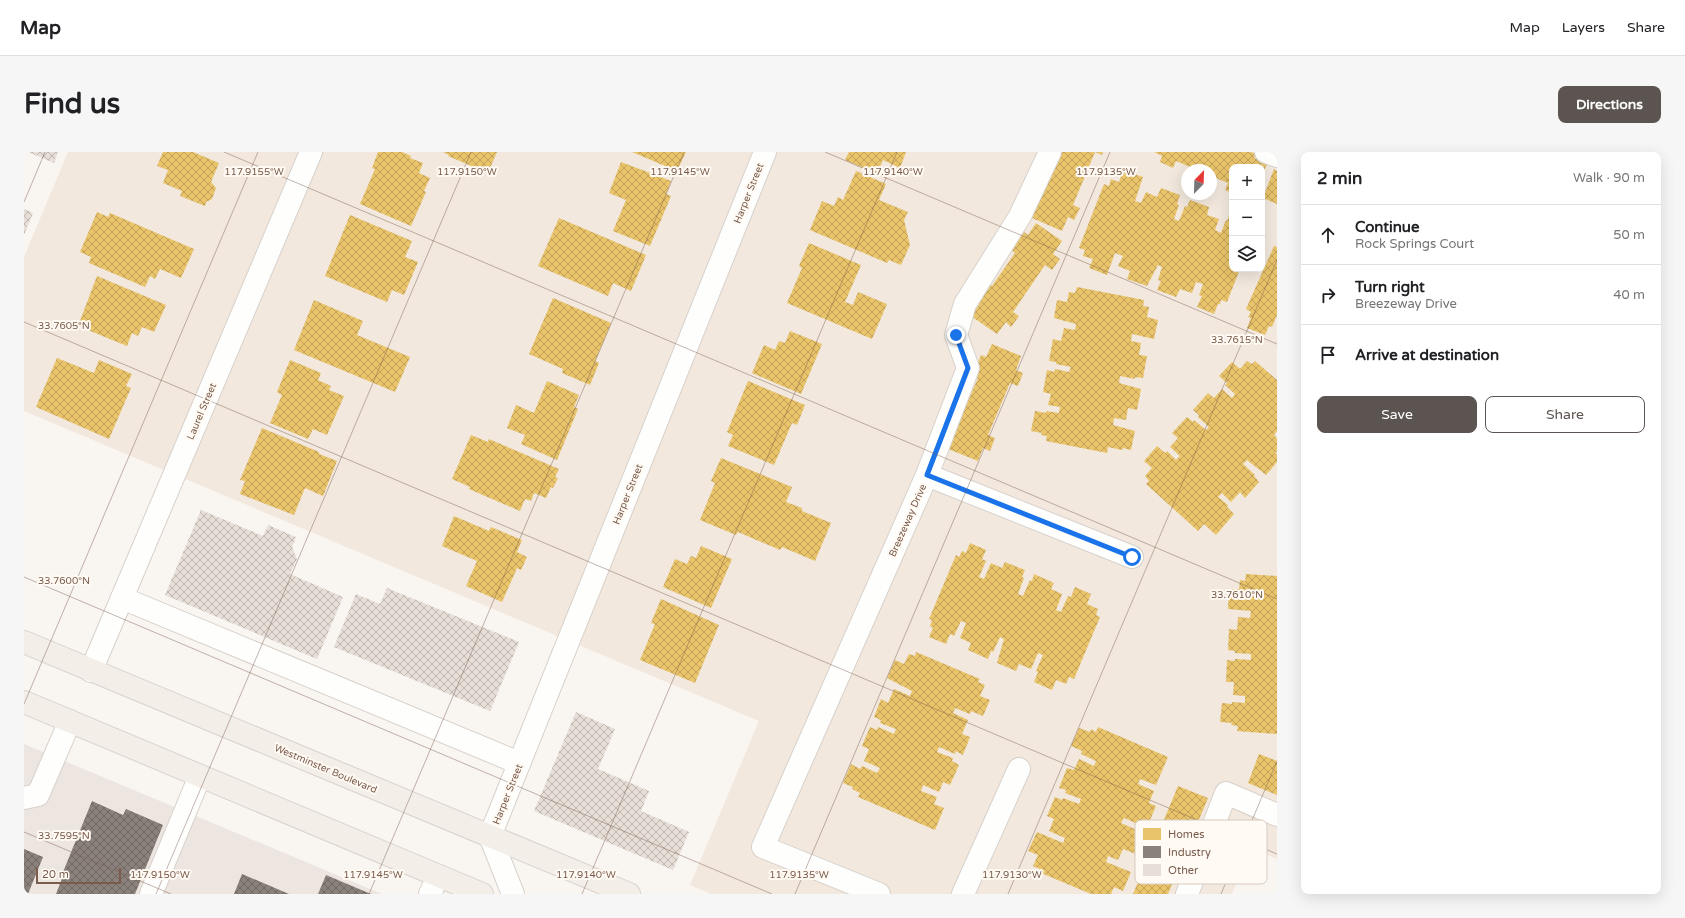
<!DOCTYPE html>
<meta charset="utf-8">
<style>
:root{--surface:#fff;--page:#f6f6f6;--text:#202124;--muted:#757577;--line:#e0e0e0;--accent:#5c5450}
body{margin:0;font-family:"Varela Round",sans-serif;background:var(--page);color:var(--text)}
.controls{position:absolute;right:12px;top:12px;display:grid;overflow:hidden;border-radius:8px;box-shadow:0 4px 16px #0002}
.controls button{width:36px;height:36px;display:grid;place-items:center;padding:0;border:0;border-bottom:1px solid var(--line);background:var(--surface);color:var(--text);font:20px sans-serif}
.compass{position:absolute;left:1157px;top:12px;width:36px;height:36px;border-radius:50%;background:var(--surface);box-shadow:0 4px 16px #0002;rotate:23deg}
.scale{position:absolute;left:12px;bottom:10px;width:85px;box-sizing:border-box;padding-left:4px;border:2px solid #7a5c4d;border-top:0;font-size:11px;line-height:14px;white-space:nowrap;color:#7a5c4d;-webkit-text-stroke:3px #fffaf3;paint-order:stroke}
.stop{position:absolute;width:12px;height:12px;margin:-9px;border:3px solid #1a73e8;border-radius:50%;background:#fff}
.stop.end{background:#1a73e8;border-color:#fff;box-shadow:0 1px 4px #0008}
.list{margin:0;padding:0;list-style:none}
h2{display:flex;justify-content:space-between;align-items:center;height:52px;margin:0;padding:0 16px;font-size:17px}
h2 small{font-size:13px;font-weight:400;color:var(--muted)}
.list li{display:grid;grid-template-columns:26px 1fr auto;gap:12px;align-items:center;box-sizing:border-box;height:60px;padding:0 16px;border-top:1px solid var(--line)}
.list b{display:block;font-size:15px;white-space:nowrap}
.list p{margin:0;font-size:13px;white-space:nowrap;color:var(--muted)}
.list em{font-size:13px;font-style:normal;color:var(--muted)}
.actions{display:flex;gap:8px;padding:12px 16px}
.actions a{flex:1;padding:9px 0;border:1px solid var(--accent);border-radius:8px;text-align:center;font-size:14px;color:var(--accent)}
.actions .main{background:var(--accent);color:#fff}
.icon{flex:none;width:22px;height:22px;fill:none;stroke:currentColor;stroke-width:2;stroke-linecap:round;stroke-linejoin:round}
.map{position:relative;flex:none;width:1253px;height:742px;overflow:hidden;border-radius:8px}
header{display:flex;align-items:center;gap:24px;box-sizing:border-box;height:56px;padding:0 20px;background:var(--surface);border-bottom:1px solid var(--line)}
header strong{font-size:19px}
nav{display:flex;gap:22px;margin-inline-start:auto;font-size:14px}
.intro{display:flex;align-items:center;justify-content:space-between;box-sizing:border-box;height:96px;padding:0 24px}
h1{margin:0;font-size:28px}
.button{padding:10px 18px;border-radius:8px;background:var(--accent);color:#fff;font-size:14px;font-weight:700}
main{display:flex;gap:24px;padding:0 24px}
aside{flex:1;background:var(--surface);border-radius:8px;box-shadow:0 4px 16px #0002}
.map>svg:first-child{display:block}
</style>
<header>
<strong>Map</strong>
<nav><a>Map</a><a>Layers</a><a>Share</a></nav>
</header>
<div class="intro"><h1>Find us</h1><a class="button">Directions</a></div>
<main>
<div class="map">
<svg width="1253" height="742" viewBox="0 0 1253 742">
<defs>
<pattern id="homes-cross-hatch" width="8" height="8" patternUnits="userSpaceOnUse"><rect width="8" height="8" fill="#e9c46a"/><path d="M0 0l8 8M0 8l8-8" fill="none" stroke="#c2a259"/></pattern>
<pattern id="industry-cross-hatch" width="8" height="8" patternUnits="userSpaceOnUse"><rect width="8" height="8" fill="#8a817c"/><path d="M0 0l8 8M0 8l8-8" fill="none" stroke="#716863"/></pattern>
<pattern id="building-cross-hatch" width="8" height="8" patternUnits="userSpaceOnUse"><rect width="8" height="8" fill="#e6ded7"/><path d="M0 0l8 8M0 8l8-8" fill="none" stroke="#bfb7b1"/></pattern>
</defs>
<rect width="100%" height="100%" fill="#f9f5f0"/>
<path fill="#f2e8de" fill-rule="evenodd" d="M 44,0 L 1253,0 L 1253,707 L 1227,696 L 1208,742 L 687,742 L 666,733 L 735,569 L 0,259 L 0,105 ZM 1208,15 L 1238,15 L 1238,117 L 1208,117 ZM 1163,18 L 1187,18 L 1187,42 L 1163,42 Z"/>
<path fill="#ede5e0" d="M 0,592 L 358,742 L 0,742 Z"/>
<g fill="url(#homes-cross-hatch)">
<path d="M 139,0 L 169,0 L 195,11 L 187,30 L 192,36 L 188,47 L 182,50 L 181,54 L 156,44 L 158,39 L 139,31 L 144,18 L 133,14 Z"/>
<path d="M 354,0 L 378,0 L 387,4 L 386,6 L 399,11 L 395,21 L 406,26 L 400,39 L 402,40 L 387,74 L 336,52 L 351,17 L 348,16 Z"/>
<path d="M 419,0 L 473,0 L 464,21 L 424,4 L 425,3 Z"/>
<path d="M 608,0 L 662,0 L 653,19 Z"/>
<path d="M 825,0 L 882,0 L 876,16 L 859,8 L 853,22 L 821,8 Z"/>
<path d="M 1036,0 L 1079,0 L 1078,3 L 1071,0 L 1049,53 L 1056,56 L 1050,68 L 1044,65 L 1038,79 L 1008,66 L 1013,53 L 1010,51 Z"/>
<path d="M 1130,0 L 1227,0 L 1232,2 L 1230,6 L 1243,12 L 1238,24 L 1238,15 L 1208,15 L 1208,41 L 1201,38 L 1204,31 L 1187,24 L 1187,18 L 1173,18 L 1152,9 L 1149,16 L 1136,10 L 1138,4 Z"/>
<path d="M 597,10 L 647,29 L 642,42 L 647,44 L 626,94 L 589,79 L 602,48 L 585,41 Z"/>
<path d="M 1250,17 L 1253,19 L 1253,52 L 1239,46 Z"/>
<path d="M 1099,18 L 1119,25 L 1111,49 L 1117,51 L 1122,40 L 1133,45 L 1137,36 L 1156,43 L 1153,52 L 1155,53 L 1150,67 L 1155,69 L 1161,54 L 1163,55 L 1166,48 L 1185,55 L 1183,63 L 1195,67 L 1191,78 L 1197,81 L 1202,68 L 1203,69 L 1208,57 L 1208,117 L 1216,117 L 1203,150 L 1197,148 L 1196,152 L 1194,152 L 1190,162 L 1173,155 L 1178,144 L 1175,143 L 1179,132 L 1172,130 L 1168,141 L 1156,137 L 1152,145 L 1133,138 L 1137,129 L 1134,128 L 1138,115 L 1134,113 L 1123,134 L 1103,127 L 1106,119 L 1094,114 L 1099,104 L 1091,101 L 1083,123 L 1065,116 L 1069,107 L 1059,104 L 1061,98 L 1055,96 L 1080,32 L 1085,34 L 1087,27 L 1095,30 Z"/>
<path d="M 832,19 L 862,32 L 855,48 L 884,60 L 880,68 L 886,93 L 877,113 L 865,108 L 863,111 L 786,78 L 798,49 L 810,54 L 814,45 L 819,48 Z"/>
<path d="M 73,60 L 84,65 L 86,61 L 170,97 L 157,126 L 136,117 L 131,127 L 126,124 L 121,135 L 65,111 L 67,105 L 56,100 Z"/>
<path d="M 326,63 L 388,89 L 381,105 L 394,110 L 380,143 L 368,138 L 363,150 L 301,124 Z"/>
<path d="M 535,66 L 622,103 L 607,139 L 589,131 L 584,144 L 514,114 Z"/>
<path d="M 1012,71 L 1038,89 L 1029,102 L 1036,107 L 1028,118 L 1021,113 L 989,160 L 995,164 L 987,175 L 982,170 L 973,182 L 947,164 L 955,153 L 951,149 L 964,131 L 968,134 L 991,101 L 987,98 L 1000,80 L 1004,83 Z"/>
<path d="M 785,91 L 837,113 L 821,150 L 829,153 L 834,140 L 863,152 L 848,187 L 763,151 L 778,116 L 775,114 Z"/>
<path d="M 1250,94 L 1253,95 L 1253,163 L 1248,175 L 1245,174 L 1241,183 L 1223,176 L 1227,166 L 1224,165 L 1227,160 L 1222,157 Z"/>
<path d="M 73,124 L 142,153 L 130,180 L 118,175 L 114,184 L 108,181 L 103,194 L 54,174 Z"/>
<path d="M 1053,135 L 1120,148 L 1119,154 L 1125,155 L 1123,165 L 1134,168 L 1130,187 L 1108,182 L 1107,189 L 1117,191 L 1115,203 L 1123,204 L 1119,226 L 1111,225 L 1111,227 L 1096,224 L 1095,231 L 1117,237 L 1113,258 L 1104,256 L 1102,268 L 1090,266 L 1089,273 L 1111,279 L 1107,298 L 1099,296 L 1098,298 L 1084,295 L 1083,301 L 1022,289 L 1023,284 L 1017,283 L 1018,281 L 1007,279 L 1011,259 L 1022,261 L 1022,259 L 1035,261 L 1036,255 L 1024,253 L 1027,242 L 1019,240 L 1023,218 L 1030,220 L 1031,217 L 1045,220 L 1047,215 L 1032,212 L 1032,210 L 1025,209 L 1029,187 L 1037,189 L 1040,176 L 1051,178 L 1052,172 L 1030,166 L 1033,148 L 1043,150 L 1045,140 L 1051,141 Z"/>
<path d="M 529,146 L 587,171 L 571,209 L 575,211 L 566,233 L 538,221 L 539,217 L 505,202 Z"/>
<path d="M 290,148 L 339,169 L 333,183 L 386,205 L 371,240 L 270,198 Z"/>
<path d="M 766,179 L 798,192 L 777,242 L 728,221 L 740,193 L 751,198 L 755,189 L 761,191 Z"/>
<path d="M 968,192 L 997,204 L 992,218 L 999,221 L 994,234 L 986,231 L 964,283 L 971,286 L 966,299 L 959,296 L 954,309 L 924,297 L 933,262 L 938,263 L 954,226 L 949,224 L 957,203 L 962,205 Z"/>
<path d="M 33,206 L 70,221 L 75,208 L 108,222 L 102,234 L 107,236 L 85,287 L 12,255 Z"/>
<path d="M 266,208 L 297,221 L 294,228 L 307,234 L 305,238 L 320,244 L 303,283 L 289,277 L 284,287 L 246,271 L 258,243 L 253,240 Z"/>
<path d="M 1223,209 L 1228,212 L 1231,209 L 1253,228 L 1253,279 L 1250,283 L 1253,286 L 1253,299 L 1251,301 L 1253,302 L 1253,310 L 1242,323 L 1223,308 L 1219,312 L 1231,323 L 1230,324 L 1235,330 L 1221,346 L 1216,340 L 1207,350 L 1198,341 L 1194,345 L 1204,353 L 1203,355 L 1210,362 L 1192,383 L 1180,372 L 1174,379 L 1122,332 L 1125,329 L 1121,324 L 1128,316 L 1120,309 L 1133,294 L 1141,301 L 1143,299 L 1152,308 L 1156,304 L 1146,295 L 1154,286 L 1148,281 L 1163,265 L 1169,270 L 1170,268 L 1182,278 L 1185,275 L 1174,265 L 1175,263 L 1169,258 L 1184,241 L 1190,246 L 1198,237 L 1208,246 L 1211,242 L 1201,233 L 1203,231 L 1195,224 L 1208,210 L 1216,217 Z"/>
<path d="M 523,229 L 555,243 L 550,255 L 554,257 L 533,308 L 497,292 L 501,283 L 483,276 L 492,253 L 510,261 Z"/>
<path d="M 724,229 L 781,253 L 773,273 L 768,271 L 750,313 L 704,294 L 709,283 L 703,280 Z"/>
<path d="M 238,276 L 295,300 L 295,302 L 313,309 L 299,344 L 281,336 L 270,363 L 216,342 L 221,329 L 216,328 Z"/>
<path d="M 447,283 L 464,290 L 465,287 L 535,317 L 531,325 L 534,326 L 529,336 L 527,335 L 522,346 L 510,341 L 507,349 L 501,347 L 496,359 L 445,337 L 446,335 L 428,327 Z"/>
<path d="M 697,306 L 768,335 L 762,350 L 778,356 L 778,359 L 807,371 L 791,409 L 758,395 L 756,398 L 714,380 L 712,383 L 676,368 L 691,331 L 687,329 Z"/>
<path d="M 430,364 L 465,379 L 467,375 L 498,388 L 493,400 L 503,405 L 497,418 L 493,416 L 478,450 L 442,434 L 453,409 L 418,394 Z"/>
<path d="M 946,391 L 962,398 L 958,407 L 962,409 L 955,425 L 960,427 L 967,411 L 978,416 L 981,410 L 1001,418 L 998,425 L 1000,426 L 994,442 L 999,444 L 1006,428 L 1008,429 L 1010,422 L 1030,431 L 1027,437 L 1038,442 L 1032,458 L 1037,460 L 1044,444 L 1047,445 L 1051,435 L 1067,442 L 1063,452 L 1074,457 L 1072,463 L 1076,465 L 1050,527 L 1045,525 L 1042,532 L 1032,528 L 1028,538 L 1010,530 L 1014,520 L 1012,519 L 1019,503 L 1014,501 L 1007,517 L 995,512 L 992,519 L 973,511 L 980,487 L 976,485 L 969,500 L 967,499 L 964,507 L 944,498 L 947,491 L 936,486 L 942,471 L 937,469 L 930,484 L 926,482 L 922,492 L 905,485 L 909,476 L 906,474 L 908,468 L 905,467 L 932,403 L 935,405 L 938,399 L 942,401 Z"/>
<path d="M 677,394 L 708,407 L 687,456 L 639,435 L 651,407 L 663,412 L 667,404 L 672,406 Z"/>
<path d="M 1222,422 L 1253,424 L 1253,582 L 1213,579 L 1214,574 L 1207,573 L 1208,571 L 1196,570 L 1198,551 L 1208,552 L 1208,550 L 1221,551 L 1221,544 L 1209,543 L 1210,530 L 1202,530 L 1203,508 L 1211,509 L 1211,507 L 1227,508 L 1227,502 L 1211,501 L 1211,499 L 1204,498 L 1205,477 L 1213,478 L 1214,465 L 1226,466 L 1227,459 L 1204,457 L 1205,437 L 1215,437 L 1216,428 L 1221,429 Z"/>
<path d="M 637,447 L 695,473 L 671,531 L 616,508 L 631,472 L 627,471 Z"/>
<path d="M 892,500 L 956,527 L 954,530 L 961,533 L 956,544 L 966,548 L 959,564 L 947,559 L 946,562 L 931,556 L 929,561 L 944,568 L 938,582 L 946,585 L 939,603 L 932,599 L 931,602 L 915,595 L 913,600 L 929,606 L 928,609 L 935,613 L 926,633 L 919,630 L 915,640 L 899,633 L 897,639 L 913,645 L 910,652 L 920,656 L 911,678 L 834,645 L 836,641 L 828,637 L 829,635 L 819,631 L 827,612 L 836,617 L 838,614 L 853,621 L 856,616 L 840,609 L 845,597 L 838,594 L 846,575 L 853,578 L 854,575 L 870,582 L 872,577 L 856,571 L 857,568 L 850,565 L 857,547 L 864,551 L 870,537 L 886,544 L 888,539 L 863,526 L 871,508 L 880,512 L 885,502 L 891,504 Z"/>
<path d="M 1074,575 L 1144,605 L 1132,633 L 1116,627 L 1114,632 L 1130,639 L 1125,651 L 1132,654 L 1124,673 L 1117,670 L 1116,673 L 1100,666 L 1097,671 L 1113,678 L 1113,679 L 1120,682 L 1112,702 L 1099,697 L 1094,708 L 1084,704 L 1082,710 L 1107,720 L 1099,739 L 1090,735 L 1087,742 L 1067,742 L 1017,721 L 1018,718 L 1009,714 L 1014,703 L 1004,699 L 1013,680 L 1039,691 L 1041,686 L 1025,679 L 1030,667 L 1023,664 L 1031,645 L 1038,648 L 1039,646 L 1055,652 L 1057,647 L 1041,641 L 1042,638 L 1035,636 L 1043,616 L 1050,618 L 1055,607 L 1070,614 L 1072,609 L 1057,602 L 1058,599 L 1047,594 L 1055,576 L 1066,580 L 1067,577 L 1072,580 Z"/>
<path d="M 1235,602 L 1253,609 L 1253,643 L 1224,631 Z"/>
<path d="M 1154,634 L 1184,646 L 1144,742 L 1109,742 Z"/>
</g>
<g fill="url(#industry-cross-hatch)">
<path d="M 68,649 L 99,663 L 102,657 L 139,673 L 111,742 L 32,742 L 40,721 L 39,720 Z"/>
<path d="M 0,697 L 19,705 L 4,742 L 0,742 Z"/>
<path d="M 218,722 L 265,742 L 210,742 Z"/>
<path d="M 302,723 L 347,742 L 294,742 Z"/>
</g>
<g fill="url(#building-cross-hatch)">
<path d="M 4,0 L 34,0 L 30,11 Z"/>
<path d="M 0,57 L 9,61 L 0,83 Z"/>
<path d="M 177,358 L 239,384 L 244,373 L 272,385 L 268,395 L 273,407 L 266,422 L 319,445 L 293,507 L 141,443 Z"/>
<path d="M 363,436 L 495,490 L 466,559 L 310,495 L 332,442 L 356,452 Z"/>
<path d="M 552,560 L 591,577 L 574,617 L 625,639 L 617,659 L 665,680 L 649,718 L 510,659 Z"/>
</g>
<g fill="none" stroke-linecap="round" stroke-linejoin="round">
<defs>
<g id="minor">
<path d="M 1242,0 L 1253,4"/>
<path d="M 903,323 L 1108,405"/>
<path d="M 98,446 L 495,611"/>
<path d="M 67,519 L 287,0"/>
<path d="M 0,646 L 14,643 L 46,569"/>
<path d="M 127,742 L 176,624"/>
<path d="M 406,742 L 414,724"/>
<path d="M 489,742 L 466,684 L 741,0"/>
<path d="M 855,742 L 739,695 L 903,323 L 944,216 L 932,183 L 941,152 L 996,64 L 1026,0"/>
<path d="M 939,742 L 995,617"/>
<path d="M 1163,742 L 1202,641 L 1253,663"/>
</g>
<g id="major">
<path d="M 0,490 L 605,742"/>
<path d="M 0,550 L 458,742"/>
</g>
</defs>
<use href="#minor" stroke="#d7d1cb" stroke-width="24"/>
<use href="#major" stroke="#dad1cc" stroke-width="24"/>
<use href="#minor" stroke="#fefefd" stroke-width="22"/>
<use href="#major" stroke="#f3eee8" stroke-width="22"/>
</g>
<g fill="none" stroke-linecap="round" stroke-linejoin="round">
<path stroke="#1a73e8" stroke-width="5" d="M 932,183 L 944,216 L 903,323 L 1108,405"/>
</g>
<path fill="none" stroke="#7a5c4d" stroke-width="1" stroke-opacity="0.45" d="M 200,0 L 1253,447M 801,0 L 1253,192M 0,50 L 21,0M 0,170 L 1253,702M 0,425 L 748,742M 0,552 L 234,0M 0,680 L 147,742M 132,742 L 447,0M 345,742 L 660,0M 558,742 L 873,0M 771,742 L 1086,0M 984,742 L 1253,108M 1197,742 L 1253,609"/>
<g text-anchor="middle" stroke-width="4" stroke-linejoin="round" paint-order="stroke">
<g font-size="10" fill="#7a5c4d" stroke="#fffaf3">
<text transform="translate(724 41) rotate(-68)" y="4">Harper Street</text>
<text transform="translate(177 259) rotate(-67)" y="4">Laurel Street</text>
<text transform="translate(603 342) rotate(-68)" y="4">Harper Street</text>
<text transform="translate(883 368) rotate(-66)" y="4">Breezeway Drive</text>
<text transform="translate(302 616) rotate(23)" y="4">Westminster Boulevard</text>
<text transform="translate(483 642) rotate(-68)" y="4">Harper Street</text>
</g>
</g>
<rect x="1111" y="668" width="132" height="64" rx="6" fill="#fffaf3" stroke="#d7cbc1" stroke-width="1"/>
<rect x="1119" y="676" width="18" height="12" fill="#e9c46a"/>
<rect x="1119" y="694" width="18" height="12" fill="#8a817c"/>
<rect x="1119" y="712" width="18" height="12" fill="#e6ded7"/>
<g font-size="11" fill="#7a5c4d">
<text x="1144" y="686">Homes</text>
<text x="1144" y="704">Industry</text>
<text x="1144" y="722">Other</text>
</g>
<g font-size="10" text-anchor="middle" fill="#7a5c4d" stroke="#fffaf3" stroke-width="4" stroke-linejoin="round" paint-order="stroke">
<text x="230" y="23">117.9155°W</text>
<text x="443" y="23">117.9150°W</text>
<text x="656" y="23">117.9145°W</text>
<text x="869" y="23">117.9140°W</text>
<text x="1082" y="23">117.9135°W</text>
<text x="40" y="177">33.7605°N</text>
<text x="1213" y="191">33.7615°N</text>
<text x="40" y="432">33.7600°N</text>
<text x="1213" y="446">33.7610°N</text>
<text x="40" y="687">33.7595°N</text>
<text x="136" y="726">117.9150°W</text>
<text x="349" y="726">117.9145°W</text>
<text x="562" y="726">117.9140°W</text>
<text x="775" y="726">117.9135°W</text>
<text x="988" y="726">117.9130°W</text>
</g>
</svg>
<div class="controls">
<button>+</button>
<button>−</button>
<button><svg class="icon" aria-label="layers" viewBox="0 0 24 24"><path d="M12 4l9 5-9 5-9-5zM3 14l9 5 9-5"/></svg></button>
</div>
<svg class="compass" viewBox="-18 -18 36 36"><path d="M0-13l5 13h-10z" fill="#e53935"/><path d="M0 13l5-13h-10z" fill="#757577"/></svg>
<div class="scale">20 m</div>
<div class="stop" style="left:1108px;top:405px"></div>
<div class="stop end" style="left:932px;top:183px"></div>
</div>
<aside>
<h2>2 min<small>Walk · 90 m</small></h2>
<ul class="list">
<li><svg class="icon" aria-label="ahead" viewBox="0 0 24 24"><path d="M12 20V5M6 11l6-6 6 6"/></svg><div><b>Continue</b><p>Rock Springs Court</p></div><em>50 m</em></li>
<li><svg class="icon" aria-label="right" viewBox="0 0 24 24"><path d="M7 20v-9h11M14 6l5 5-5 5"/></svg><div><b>Turn right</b><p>Breezeway Drive</p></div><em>40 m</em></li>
<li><svg class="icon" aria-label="arrive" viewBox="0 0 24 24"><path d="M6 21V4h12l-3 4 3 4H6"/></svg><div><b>Arrive at destination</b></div></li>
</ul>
<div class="actions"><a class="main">Save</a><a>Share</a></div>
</aside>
</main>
